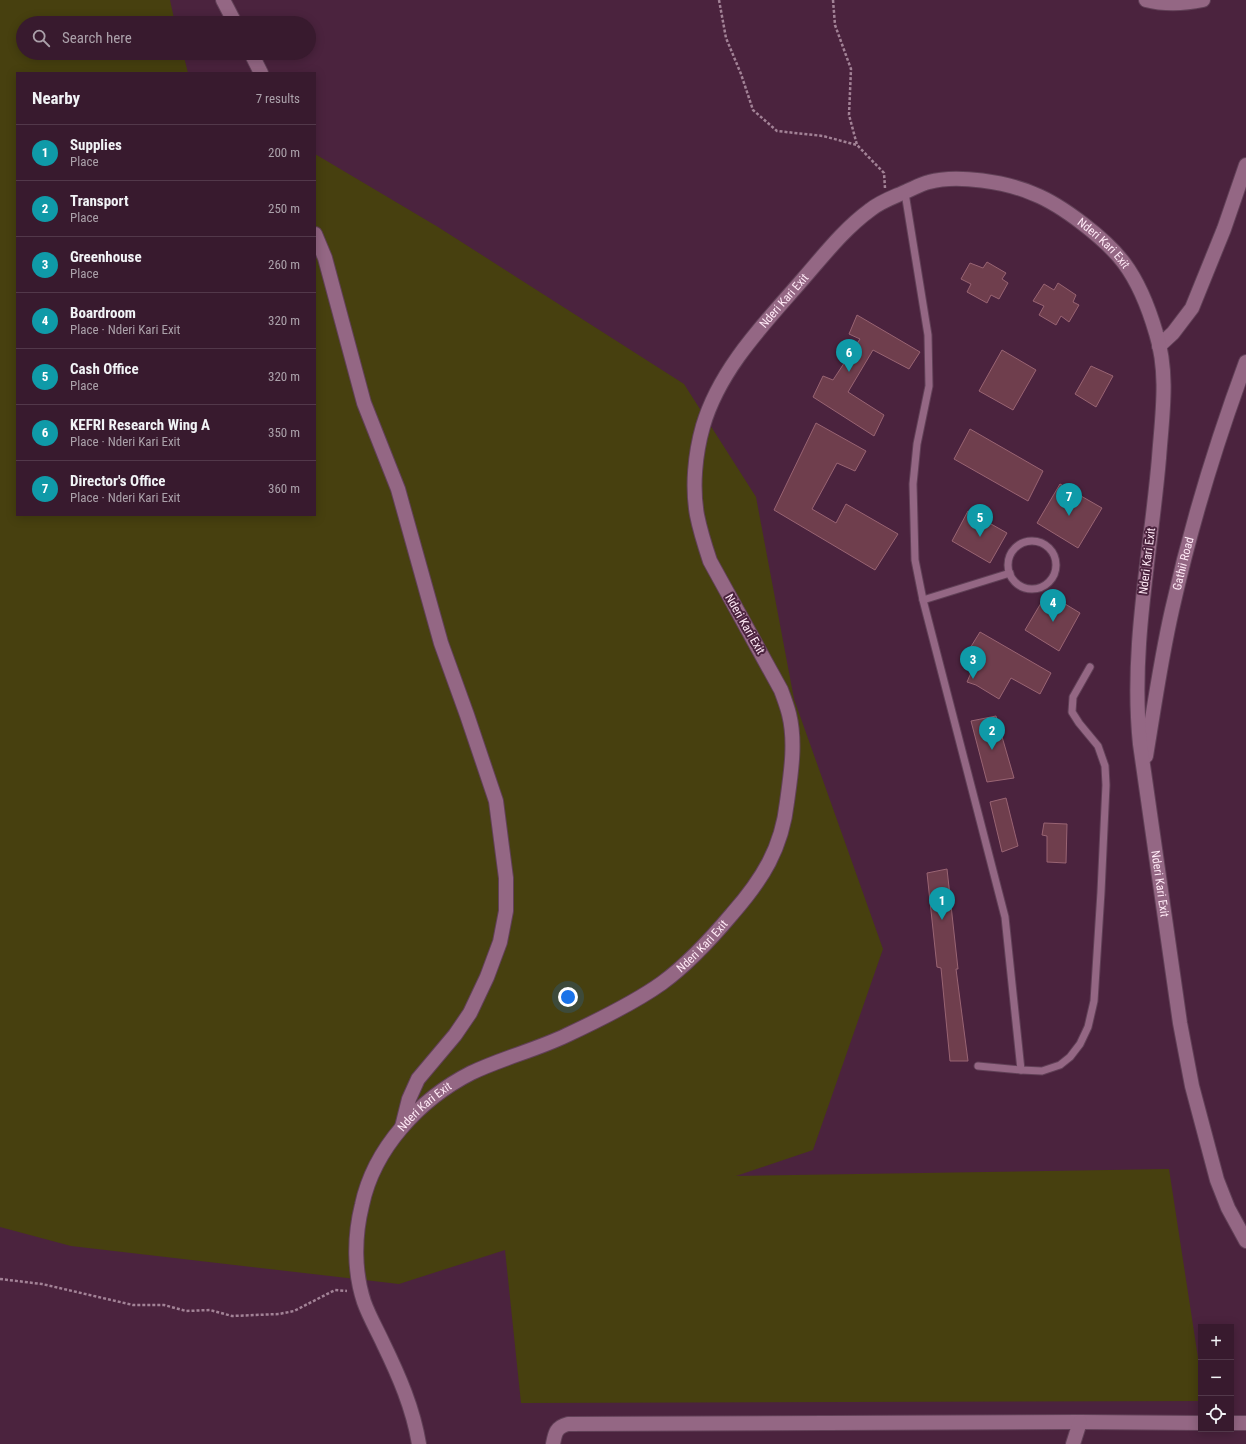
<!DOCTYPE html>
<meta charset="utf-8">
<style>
:root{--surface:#381a2e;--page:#3f2336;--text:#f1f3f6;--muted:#aba1aa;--line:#52384a;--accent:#ea580c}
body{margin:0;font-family:"Roboto Condensed",sans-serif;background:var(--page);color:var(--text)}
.controls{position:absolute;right:12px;bottom:12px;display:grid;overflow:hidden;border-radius:0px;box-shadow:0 2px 10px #0003}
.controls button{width:36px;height:36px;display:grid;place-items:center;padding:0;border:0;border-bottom:1px solid var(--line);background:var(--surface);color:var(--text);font:20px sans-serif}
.you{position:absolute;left:568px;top:997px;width:14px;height:14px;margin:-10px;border:3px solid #fff;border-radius:50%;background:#1a73e8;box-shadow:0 0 0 6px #1a73e833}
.badge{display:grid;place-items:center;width:26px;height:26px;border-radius:50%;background:var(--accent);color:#fff;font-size:13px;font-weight:700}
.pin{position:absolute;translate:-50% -33px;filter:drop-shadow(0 1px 2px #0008)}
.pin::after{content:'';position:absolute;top:21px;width:14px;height:12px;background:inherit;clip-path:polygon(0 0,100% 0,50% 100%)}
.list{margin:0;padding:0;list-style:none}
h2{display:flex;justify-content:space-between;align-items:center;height:52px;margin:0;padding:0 16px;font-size:17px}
h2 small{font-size:13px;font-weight:400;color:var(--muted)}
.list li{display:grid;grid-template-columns:26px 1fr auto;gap:12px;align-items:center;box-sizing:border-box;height:56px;padding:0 16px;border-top:1px solid var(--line)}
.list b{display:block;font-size:15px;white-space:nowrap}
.list p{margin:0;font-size:13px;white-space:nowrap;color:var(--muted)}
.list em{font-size:13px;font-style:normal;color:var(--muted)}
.icon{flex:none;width:22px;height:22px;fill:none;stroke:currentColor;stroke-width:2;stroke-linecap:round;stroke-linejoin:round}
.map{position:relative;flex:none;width:1246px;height:1444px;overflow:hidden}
.search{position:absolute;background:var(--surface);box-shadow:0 2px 10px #0003;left:16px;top:16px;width:300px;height:44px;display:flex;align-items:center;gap:10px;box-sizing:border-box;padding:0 14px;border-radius:22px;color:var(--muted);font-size:15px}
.panel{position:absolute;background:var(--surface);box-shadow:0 2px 10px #0003;left:16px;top:72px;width:300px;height:444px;border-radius:0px}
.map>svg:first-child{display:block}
</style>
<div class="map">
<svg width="1246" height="1444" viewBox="0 0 1246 1444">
<rect width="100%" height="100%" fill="#4b233e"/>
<path fill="#47400f" d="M 0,0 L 170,0 L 175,23 L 23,23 L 23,53 L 183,53 L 188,73 L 17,73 L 17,515 L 315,515 L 315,154 L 438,227 L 684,384 L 756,497 L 794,699 L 883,949 L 813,1150 L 736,1176 L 1169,1169 L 1201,1377 L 1201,1401 L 521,1403 L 505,1250 L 399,1284 L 71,1246 L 0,1227 Z"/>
<g fill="#6f3e4d" stroke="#996473">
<path d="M 987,262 L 1006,273 L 1002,279 L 1008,283 L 999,299 L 991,295 L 987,303 L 967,292 L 971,284 L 961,279 L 970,263 L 983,268 Z"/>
<path d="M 1058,283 L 1076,295 L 1073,302 L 1079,305 L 1069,322 L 1061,316 L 1056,325 L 1039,315 L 1044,306 L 1033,301 L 1044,284 L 1054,290 Z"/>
<path d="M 857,315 L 920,352 L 909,369 L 873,350 L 848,392 L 884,415 L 874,436 L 813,397 L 823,376 L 833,380 L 860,339 L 849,334 Z"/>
<path d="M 1002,350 L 1036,370 L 1013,410 L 979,391 Z"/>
<path d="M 1091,366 L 1113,376 L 1096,407 L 1075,394 Z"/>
<path d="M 816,423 L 866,451 L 855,471 L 837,463 L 812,509 L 836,523 L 846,504 L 898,534 L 875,570 L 774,510 Z"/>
<path d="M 970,429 L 1043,471 L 1028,501 L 954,459 Z"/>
<path d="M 1060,484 L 1102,508 L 1078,548 L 1037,523 Z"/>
<path d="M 968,511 L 1007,533 L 990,563 L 952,541 Z"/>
<path d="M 1047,593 L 1080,613 L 1059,651 L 1025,630 Z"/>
<path d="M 980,632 L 1051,673 L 1040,694 L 1011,678 L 999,699 L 976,685 L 967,682 L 977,659 L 967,653 Z"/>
<path d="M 996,716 L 1014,778 L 987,782 L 971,721 Z"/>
<path d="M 1006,798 L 1018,846 L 1002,852 L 990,802 Z"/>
<path d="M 1044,823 L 1067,824 L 1066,863 L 1047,862 L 1047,836 L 1042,835 Z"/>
<path d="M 947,869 L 958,969 L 956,969 L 968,1061 L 950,1061 L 941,968 L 937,967 L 927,873 Z"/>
</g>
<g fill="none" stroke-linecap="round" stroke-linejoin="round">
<defs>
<g id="lane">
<path d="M 905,193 L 928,335 L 929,386 L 917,444 L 913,484 L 915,560 L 923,600 L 1005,917 L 1021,1070"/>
<circle cx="1032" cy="565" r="24"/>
<path d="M 923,600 L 1010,573"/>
<path d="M 978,1066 L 1021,1070 L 1042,1071 L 1060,1065 L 1070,1057 L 1080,1044 L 1088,1027 L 1094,1001 L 1101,892 L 1106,785 L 1105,766 L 1098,746 L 1079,723 L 1072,712 L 1073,697 L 1090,667"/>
</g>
<g id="street">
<path d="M 223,0 L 235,23"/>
<path d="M 1146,0 C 1165,5 1184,4 1203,0"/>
<path d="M 251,53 L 261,73"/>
<path d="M 315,234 L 325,258 L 364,403 L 398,489 L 441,643 L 467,715 L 496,801 L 506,878 L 506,911 L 500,942 L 487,977 L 470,1013 L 455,1035 L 418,1079 L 409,1099 L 402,1127"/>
<path d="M 1159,346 L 1173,333 L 1192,308 L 1224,229 L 1246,165"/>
<path id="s1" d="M 1146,756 C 1154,708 1161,658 1172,610 C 1191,525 1216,443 1246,362"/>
<path d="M 1231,1423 L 1246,1423"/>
<path id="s2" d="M 419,1444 C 413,1408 399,1376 383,1343 C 377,1330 369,1316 364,1302 C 354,1272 354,1237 362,1205 C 374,1148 420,1099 471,1073 C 502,1058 536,1050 567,1035 C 599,1020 634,1003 662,983 C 688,964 711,939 732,914 C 762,880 782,848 787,802 C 791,773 796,742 789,714 C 787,706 784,698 781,690 L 710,561 C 705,546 700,530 697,515 C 692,487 695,454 703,426 C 720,368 765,323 803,279 C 824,255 844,229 870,210 C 881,201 894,197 907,191 C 914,188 921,184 929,182 C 957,174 1007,182 1034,194 C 1062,205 1106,239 1124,263 C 1139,283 1149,309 1156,333 C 1169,374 1162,416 1159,458 C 1151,553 1130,648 1140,744 L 1180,1023 L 1192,1086 L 1217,1180 L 1228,1208 L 1246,1241"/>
<path d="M 553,1444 C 555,1433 556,1427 568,1424 L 1080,1422 L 1201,1423"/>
<path d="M 1073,1444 L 1080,1422"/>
</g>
</defs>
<use href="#lane" stroke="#614057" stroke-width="9"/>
<use href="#street" stroke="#614057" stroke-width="16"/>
<g stroke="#a28296" stroke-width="2.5" stroke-dasharray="3 2" stroke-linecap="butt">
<path d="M 719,0 L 726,38 L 741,74 L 753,110 L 777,131 L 823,136 L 857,145"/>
<path d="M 833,0 L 835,25 L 851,69 L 849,115 L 857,145 L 884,173 L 885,188"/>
<path d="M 0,1279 L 42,1284 L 133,1305 L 164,1305 L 186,1311 L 210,1310 L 232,1316 L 279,1314 L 294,1311 L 335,1290 L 347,1291"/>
</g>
<use href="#lane" stroke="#946784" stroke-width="7"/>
<use href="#street" stroke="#946784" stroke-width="14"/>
</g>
<g text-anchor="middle" stroke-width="4" stroke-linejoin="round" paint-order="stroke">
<g font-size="12" fill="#ffe9f6" stroke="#4b233e">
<text dy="4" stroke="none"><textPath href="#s2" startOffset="1798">Nderi Kari Exit</textPath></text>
<text dy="4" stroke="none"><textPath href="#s2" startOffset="1414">Nderi Kari Exit</textPath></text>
<text transform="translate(1147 561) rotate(-83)" y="4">Nderi Kari Exit</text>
<text dy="4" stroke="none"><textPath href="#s1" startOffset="196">Gathii Road</textPath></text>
<text transform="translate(745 624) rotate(60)" y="4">Nderi Kari Exit</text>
<text dy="4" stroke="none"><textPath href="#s2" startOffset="2458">Nderi Kari Exit</textPath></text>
<text dy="4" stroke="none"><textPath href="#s2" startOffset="694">Nderi Kari Exit</textPath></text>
<text dy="4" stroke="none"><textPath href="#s2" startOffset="370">Nderi Kari Exit</textPath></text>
</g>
</g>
</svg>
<div class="controls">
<button>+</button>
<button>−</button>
<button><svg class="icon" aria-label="locate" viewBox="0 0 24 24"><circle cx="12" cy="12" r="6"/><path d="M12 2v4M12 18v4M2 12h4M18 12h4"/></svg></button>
</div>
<div class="you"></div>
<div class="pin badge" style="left:942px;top:920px;background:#0f9aa8">1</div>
<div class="pin badge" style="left:992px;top:750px;background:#0f9aa8">2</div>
<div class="pin badge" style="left:973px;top:679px;background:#0f9aa8">3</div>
<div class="pin badge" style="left:1053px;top:622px;background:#0f9aa8">4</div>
<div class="pin badge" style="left:980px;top:537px;background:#0f9aa8">5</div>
<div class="pin badge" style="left:849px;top:372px;background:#0f9aa8">6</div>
<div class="pin badge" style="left:1069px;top:516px;background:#0f9aa8">7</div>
<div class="search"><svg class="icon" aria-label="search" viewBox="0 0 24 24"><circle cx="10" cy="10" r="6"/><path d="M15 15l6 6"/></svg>Search here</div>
<section class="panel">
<h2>Nearby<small>7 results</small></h2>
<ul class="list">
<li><span class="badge" style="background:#0f9aa8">1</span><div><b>Supplies</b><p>Place</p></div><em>200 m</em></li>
<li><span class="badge" style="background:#0f9aa8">2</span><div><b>Transport</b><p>Place</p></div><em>250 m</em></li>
<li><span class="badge" style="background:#0f9aa8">3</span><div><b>Greenhouse</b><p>Place</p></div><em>260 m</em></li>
<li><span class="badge" style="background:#0f9aa8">4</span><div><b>Boardroom</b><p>Place · Nderi Kari Exit</p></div><em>320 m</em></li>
<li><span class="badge" style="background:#0f9aa8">5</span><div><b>Cash Office</b><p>Place</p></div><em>320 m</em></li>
<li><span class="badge" style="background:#0f9aa8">6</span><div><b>KEFRI Research Wing A</b><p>Place · Nderi Kari Exit</p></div><em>350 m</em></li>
<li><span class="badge" style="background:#0f9aa8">7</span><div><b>Director's Office</b><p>Place · Nderi Kari Exit</p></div><em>360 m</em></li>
</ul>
</section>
</div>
